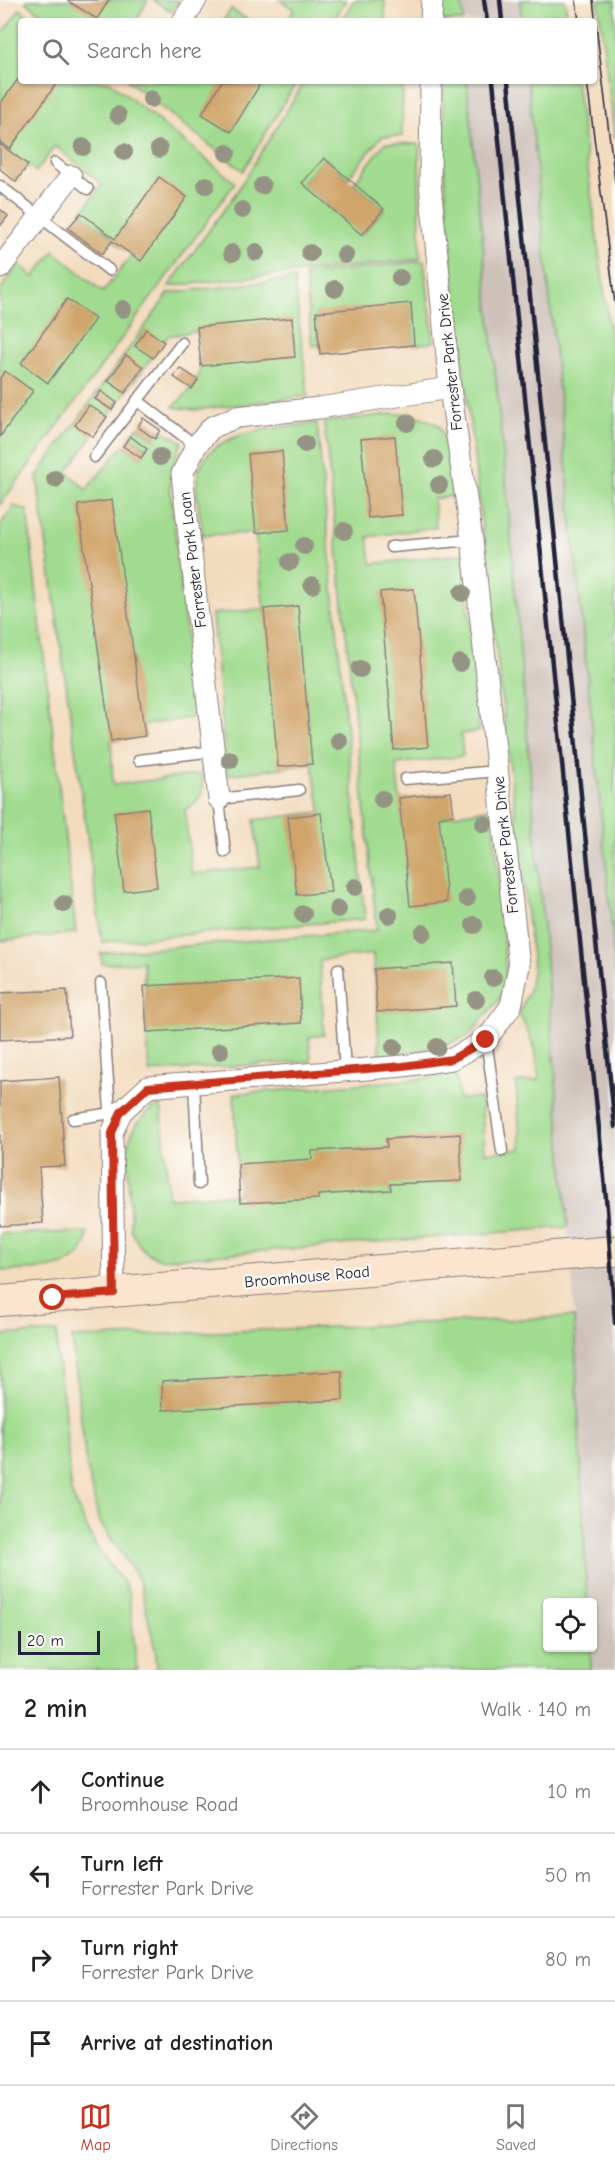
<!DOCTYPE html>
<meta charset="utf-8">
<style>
:root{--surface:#fff;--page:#f2f2f2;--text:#222;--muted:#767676;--line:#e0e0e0;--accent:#c8321e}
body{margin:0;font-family:"Comic Neue",sans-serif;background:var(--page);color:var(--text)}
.controls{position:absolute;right:18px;bottom:18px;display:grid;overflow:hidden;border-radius:6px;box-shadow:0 2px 4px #0004}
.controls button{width:54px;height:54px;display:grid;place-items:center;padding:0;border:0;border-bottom:2px solid var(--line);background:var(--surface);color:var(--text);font:30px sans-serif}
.scale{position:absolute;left:18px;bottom:15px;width:82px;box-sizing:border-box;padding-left:6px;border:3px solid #22223b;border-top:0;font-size:16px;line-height:21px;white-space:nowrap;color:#22223b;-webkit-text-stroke:4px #fdfcf7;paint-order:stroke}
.stop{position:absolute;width:18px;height:18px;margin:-14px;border:4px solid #c8321e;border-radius:50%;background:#fff}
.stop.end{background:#c8321e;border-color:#fff;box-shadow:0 2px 6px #0008}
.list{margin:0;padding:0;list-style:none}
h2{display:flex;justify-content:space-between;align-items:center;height:78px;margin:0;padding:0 24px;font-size:26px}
h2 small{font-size:20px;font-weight:400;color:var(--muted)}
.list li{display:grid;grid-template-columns:39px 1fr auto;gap:18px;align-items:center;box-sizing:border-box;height:84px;padding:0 24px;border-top:2px solid var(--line)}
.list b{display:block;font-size:22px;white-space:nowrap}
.list p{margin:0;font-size:20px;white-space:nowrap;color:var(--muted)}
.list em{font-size:20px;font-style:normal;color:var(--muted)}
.icon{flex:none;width:33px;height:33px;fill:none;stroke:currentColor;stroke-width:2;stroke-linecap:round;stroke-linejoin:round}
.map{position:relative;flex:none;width:615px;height:1670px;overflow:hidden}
.search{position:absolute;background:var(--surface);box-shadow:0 2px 4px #0004;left:18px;right:18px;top:18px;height:66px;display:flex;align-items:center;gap:15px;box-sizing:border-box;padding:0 21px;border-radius:6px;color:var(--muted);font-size:22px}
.sheet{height:414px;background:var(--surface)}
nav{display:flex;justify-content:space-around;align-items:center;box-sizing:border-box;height:84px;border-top:2px solid var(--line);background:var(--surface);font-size:16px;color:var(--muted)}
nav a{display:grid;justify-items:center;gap:3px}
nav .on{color:var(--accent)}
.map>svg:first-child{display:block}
</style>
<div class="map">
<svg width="615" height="1670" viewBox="0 0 615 1670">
<rect width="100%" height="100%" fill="#fdfcf7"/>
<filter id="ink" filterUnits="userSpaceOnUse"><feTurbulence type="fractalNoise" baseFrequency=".0167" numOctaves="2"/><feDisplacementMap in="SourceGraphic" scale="12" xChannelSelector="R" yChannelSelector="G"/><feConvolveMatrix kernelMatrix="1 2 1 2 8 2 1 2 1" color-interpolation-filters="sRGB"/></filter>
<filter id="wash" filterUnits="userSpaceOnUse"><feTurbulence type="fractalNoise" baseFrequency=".008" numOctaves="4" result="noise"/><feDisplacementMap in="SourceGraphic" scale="24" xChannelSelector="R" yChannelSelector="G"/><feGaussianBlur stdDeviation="1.35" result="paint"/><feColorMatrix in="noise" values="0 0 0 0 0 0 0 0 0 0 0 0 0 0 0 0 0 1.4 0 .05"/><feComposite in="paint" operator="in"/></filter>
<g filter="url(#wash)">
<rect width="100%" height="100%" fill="#f3dbbe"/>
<g fill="#cec1ba">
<path d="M 462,0 L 520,0 L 522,21 L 463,21 Z"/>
<path d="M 467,81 L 528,81 L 610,904 L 615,972 L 615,1670 L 591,1670 L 590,1648 L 592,1648 L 592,1602 L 587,1602 L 574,1305 L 568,1227 L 508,504 Z"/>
</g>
<g fill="#a0db8f" stroke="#617e65" stroke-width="1.5">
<path d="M 27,0 L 148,0 L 137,19 L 140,21 L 51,21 L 26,2 Z"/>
<path d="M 153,0 L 179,0 L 172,12 Z"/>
<path d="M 280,0 L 346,0 L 333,21 L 287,21 L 294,9 Z"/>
<path d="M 354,0 L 385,0 L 385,21 L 341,21 Z"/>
<path d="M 442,0 L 462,0 L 463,21 L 442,21 Z"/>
<path d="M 520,0 L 565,0 L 568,21 L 522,21 Z"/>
<path d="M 598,0 L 615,0 L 615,139 Z"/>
<path d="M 20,9 L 35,21 L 21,21 L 21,81 L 109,81 L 235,183 L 0,505 L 0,290 L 19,264 L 34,277 L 54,251 L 103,292 L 132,255 L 113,241 L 114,238 L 81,213 L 102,184 L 55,146 L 36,172 L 0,144 L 0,36 Z"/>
<path d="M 231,9 L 250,21 L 223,21 Z"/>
<path d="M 128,81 L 297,81 L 243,171 Z"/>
<path d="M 305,81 L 403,81 L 402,136 L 382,136 L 348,178 L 324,158 L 302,183 L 362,235 L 384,209 L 354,183 L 385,143 L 419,144 L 420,259 L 169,286 L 236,193 Z"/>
<path d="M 443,81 L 467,81 L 508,504 L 568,1227 L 161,1259 C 143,1253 138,1246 131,1229 L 127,1152 C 130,1130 141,1113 161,1105 L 169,1198 L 239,1194 L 234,1094 L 421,1079 L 454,1073 L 457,1080 L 459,1099 L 481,1098 L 485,1153 L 521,1149 L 516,1083 L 539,1080 L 535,1048 L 519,1013 L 529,990 L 533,966 L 451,259 L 445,182 Z"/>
<path d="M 528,81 L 576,81 L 615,371 L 615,972 L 610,904 Z"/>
<path d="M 424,261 L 434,342 L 414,345 L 411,304 L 316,313 L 319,345 L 312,346 L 305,275 Z"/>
<path d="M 294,279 L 308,396 L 195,410 L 173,407 C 206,376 202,374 197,331 L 168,336 L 67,471 L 86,490 L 123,446 L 141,458 L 147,448 L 130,436 L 138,427 L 154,439 L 160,430 L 182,441 L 172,469 L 170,484 L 195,717 L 143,725 L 145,736 L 111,741 L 113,785 L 202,774 C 204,793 203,800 185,810 L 192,874 L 260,867 L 254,820 L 321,812 L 312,764 L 227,775 L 212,614 L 264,609 L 255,533 L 203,535 C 201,518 195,497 197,479 C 203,428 278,429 317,423 L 365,919 L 102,942 L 37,476 L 169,293 Z"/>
<path d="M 411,413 L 439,425 L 445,439 L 452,496 L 433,499 L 436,527 L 368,537 L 371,564 L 464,554 L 479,731 L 461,734 L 463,756 L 396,764 L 402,821 L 454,815 L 493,808 L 506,973 L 501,997 L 469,1035 L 442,1047 L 380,1056 L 373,954 L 320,960 L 324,1035 L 309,1037 L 311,1061 L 149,1072 L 143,962 L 102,964 L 101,953 L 377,930 L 324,422 L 392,414 Z"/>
<path d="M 14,506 L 27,510 L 76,933 L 0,941 L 0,525 Z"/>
<path d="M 88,1232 C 87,1236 87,1242 85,1246 C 72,1274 31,1269 6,1271 L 0,1269 L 0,1234 Z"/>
<path d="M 574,1317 L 587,1602 L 548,1602 L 548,1648 L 590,1648 L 591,1670 L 157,1670 L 156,1653 L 139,1579 L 99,1521 L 86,1463 L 72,1338 Z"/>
<path d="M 57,1332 L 57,1356 L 64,1403 L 71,1492 L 83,1520 L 97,1548 L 126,1586 L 129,1594 L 137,1670 L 0,1670 L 0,1335 Z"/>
</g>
<g id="blocks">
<g fill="#d0a56c">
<path d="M 69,0 L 109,0 L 97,19 L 68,1 Z"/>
<path d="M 21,75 L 21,81 L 52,81 L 56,84 L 10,149 L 0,142 L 0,104 Z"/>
<path d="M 222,81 L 262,81 L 231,132 L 202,114 Z"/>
<path d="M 0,144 L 28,165 L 16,182 L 0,169 Z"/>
<path d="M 324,158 L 384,209 L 362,235 L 302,183 Z"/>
<path d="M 159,177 L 187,197 L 141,261 L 112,241 L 102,254 L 68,228 L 81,213 L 115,239 Z"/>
<path d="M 0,209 L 8,216 L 0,226 Z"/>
<path d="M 67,299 L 95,319 L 48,383 L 21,363 Z"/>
<path d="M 411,303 L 414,345 L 320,354 L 316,312 Z"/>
<path d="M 292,318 L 295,357 L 201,366 L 197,327 Z"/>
<path d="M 146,329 L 164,342 L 153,358 L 135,346 Z"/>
<path d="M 126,355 L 143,367 L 125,393 L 108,381 Z"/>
<path d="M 180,368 L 198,380 L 192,389 L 174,377 Z"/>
<path d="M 5,371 L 33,391 L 0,437 L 0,378 Z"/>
<path d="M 101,391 L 117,403 L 112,410 L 95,399 Z"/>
<path d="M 89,405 L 107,417 L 93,437 L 75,425 Z"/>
<path d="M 143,418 L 160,430 L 155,439 L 138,427 Z"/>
<path d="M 130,436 L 147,449 L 141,458 L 123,446 Z"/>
<path d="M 395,436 L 402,515 L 368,518 L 361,439 Z"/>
<path d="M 282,451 L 289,530 L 256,533 L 248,454 Z"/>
<path d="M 112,500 L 145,736 L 111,741 L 78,505 Z"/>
<path d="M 414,589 L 428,747 L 394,750 L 380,592 Z"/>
<path d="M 298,606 L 312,764 L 278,767 L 264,609 Z"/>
<path d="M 451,792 L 454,815 L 439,817 L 447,902 L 410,906 L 399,798 Z"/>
<path d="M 148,808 L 157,887 L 124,891 L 114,812 Z"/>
<path d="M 321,813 L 331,892 L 297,895 L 288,817 Z"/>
<path d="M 453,963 L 456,1006 L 377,1012 L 374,969 Z"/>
<path d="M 299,978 L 301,1023 L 147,1032 L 144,986 Z"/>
<path d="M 67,990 L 70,1036 L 0,1040 L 0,993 Z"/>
<path d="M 59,1077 L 65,1166 L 39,1167 L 43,1223 L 0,1226 L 0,1081 Z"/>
<path d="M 460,1134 L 462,1181 L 390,1184 L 391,1190 L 318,1195 L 318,1199 L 240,1203 L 238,1164 L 312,1159 L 312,1151 L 387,1147 L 386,1139 Z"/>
<path d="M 342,1371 L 343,1400 L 163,1410 L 162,1381 Z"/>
</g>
</g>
</g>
<g filter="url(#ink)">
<use href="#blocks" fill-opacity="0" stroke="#8a7e7c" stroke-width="1.5"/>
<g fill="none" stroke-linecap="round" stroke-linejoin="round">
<defs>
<g id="lane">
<path d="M 55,163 L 88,189"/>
<path d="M 0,186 L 109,270"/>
<path d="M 137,400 L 196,446"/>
<path d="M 94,457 L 182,343"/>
<path d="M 391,547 L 472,540"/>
<path d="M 139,760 L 214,751"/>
<path d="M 405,779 L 497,771"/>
<path d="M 225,852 L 219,799 L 299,790"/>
<path d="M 338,969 L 345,1070"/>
<path d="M 101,983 L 111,1124"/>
<path d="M 486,1040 L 502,1151"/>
<path d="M 194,1083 L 199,1184"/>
<path d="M 73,1119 L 118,1112"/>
</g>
<g id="street">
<path d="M 183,21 L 196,0"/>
<path d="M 431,21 L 432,0"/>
<path d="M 0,268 L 71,176"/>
<path d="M 219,799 L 182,474 L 196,446 L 212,427 L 237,417 L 319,408 L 450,388"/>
<path d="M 114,1293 L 112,1133 L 121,1112 L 148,1087 L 403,1066 L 452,1059 L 486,1040 L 511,1006 L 519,966 L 472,540 L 450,388 L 430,183 L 431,81"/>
</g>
<path id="secondary" d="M 0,1301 L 615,1251"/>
</defs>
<use href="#lane" stroke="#8a7e7c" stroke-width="13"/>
<use href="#street" stroke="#8a7e7c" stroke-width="23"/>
<use href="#secondary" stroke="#8a7e7c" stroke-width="32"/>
<use href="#lane" stroke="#fff" stroke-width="10"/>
<use href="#street" stroke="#fff" stroke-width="21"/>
<use href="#secondary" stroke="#fbe5cf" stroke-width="30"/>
<g stroke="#22223b" stroke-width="1.5">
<path d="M 576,0 L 579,21"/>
<path d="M 593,0 L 615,183"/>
<path d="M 587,81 L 615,304"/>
</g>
<g stroke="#22223b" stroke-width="4.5">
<path d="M 484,0 L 487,21"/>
<path d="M 500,0 L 502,21"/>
<path d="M 493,81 L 607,1208 L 615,1323"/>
<path d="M 508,81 L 615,1127"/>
</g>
</g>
<g fill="#959484">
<circle cx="151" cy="99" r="9"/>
<circle cx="118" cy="115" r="9"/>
<circle cx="83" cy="147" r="9"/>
<circle cx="159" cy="149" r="9"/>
<circle cx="124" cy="152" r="9"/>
<circle cx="227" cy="153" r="9"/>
<circle cx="206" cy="185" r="9"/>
<circle cx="262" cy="186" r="9"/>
<circle cx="242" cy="210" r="9"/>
<circle cx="256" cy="252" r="9"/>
<circle cx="232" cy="253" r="9"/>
<circle cx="310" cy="253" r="9"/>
<circle cx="345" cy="255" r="9"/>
<circle cx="400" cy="278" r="9"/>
<circle cx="335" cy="289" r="9"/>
<circle cx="123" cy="309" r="9"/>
<circle cx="407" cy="423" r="9"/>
<circle cx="305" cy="444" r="9"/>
<circle cx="160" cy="457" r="9"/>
<circle cx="434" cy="459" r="9"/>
<circle cx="55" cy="479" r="9"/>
<circle cx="439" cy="485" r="9"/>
<circle cx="344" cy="531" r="9"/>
<circle cx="304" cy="546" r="9"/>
<circle cx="290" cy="562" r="9"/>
<circle cx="312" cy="585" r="9"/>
<circle cx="462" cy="593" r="9"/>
<circle cx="460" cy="663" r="9"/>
<circle cx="360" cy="669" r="9"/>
<circle cx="339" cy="741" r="9"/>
<circle cx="230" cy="760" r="9"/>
<circle cx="382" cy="799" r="9"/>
<circle cx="484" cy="824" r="9"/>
<circle cx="355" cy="887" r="9"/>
<circle cx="467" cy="898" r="9"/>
<circle cx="64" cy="904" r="9"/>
<circle cx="338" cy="909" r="9"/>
<circle cx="303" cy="914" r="9"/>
<circle cx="389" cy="915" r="9"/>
<circle cx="474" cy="925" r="9"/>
<circle cx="423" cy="933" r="9"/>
<circle cx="493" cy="978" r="9"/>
<circle cx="476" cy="1000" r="9"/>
<circle cx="394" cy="1047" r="9"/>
<circle cx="437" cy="1047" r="9"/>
<circle cx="220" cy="1051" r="9"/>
</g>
</g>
<g fill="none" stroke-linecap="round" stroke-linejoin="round" filter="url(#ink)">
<path stroke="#c8321e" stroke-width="8" d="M 53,1298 L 114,1293 L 112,1133 L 121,1112 L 148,1087 L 403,1066 L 452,1059 L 486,1040"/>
</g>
<g text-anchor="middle" stroke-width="4.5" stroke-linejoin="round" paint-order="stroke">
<g font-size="16" fill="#22223b" stroke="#fdfcf7">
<text transform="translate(449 362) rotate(-96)" y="6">Forrester Park Drive</text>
<text transform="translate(192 560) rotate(-97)" y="6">Forrester Park Loan</text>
<text transform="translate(505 845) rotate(-96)" y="6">Forrester Park Drive</text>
<text transform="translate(307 1276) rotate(-5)" y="6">Broomhouse Road</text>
</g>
</g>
</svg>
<div class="controls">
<button><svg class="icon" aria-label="locate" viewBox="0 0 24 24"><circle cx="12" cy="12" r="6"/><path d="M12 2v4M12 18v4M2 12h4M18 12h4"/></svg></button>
</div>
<div class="scale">20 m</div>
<div class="stop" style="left:53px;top:1298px"></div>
<div class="stop end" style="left:486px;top:1040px"></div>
<div class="search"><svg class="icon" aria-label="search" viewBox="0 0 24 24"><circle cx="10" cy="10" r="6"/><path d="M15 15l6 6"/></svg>Search here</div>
</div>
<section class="sheet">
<h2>2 min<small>Walk · 140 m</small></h2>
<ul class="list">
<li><svg class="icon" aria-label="ahead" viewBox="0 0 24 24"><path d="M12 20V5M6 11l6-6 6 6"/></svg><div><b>Continue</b><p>Broomhouse Road</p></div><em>10 m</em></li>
<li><svg class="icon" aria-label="left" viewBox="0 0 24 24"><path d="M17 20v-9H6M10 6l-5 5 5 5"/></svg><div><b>Turn left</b><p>Forrester Park Drive</p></div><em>50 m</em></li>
<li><svg class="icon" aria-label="right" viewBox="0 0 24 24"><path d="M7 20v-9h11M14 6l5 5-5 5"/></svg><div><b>Turn right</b><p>Forrester Park Drive</p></div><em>80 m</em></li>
<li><svg class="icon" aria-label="arrive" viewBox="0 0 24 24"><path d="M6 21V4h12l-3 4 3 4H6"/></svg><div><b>Arrive at destination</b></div></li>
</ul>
</section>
<nav>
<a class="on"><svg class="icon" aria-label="map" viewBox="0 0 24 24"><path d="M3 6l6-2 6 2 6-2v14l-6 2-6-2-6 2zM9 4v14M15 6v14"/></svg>Map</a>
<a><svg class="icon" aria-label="directions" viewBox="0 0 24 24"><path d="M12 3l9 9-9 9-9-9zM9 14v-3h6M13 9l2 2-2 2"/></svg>Directions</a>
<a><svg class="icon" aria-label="saved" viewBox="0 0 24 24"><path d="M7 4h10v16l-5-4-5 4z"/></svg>Saved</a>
</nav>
